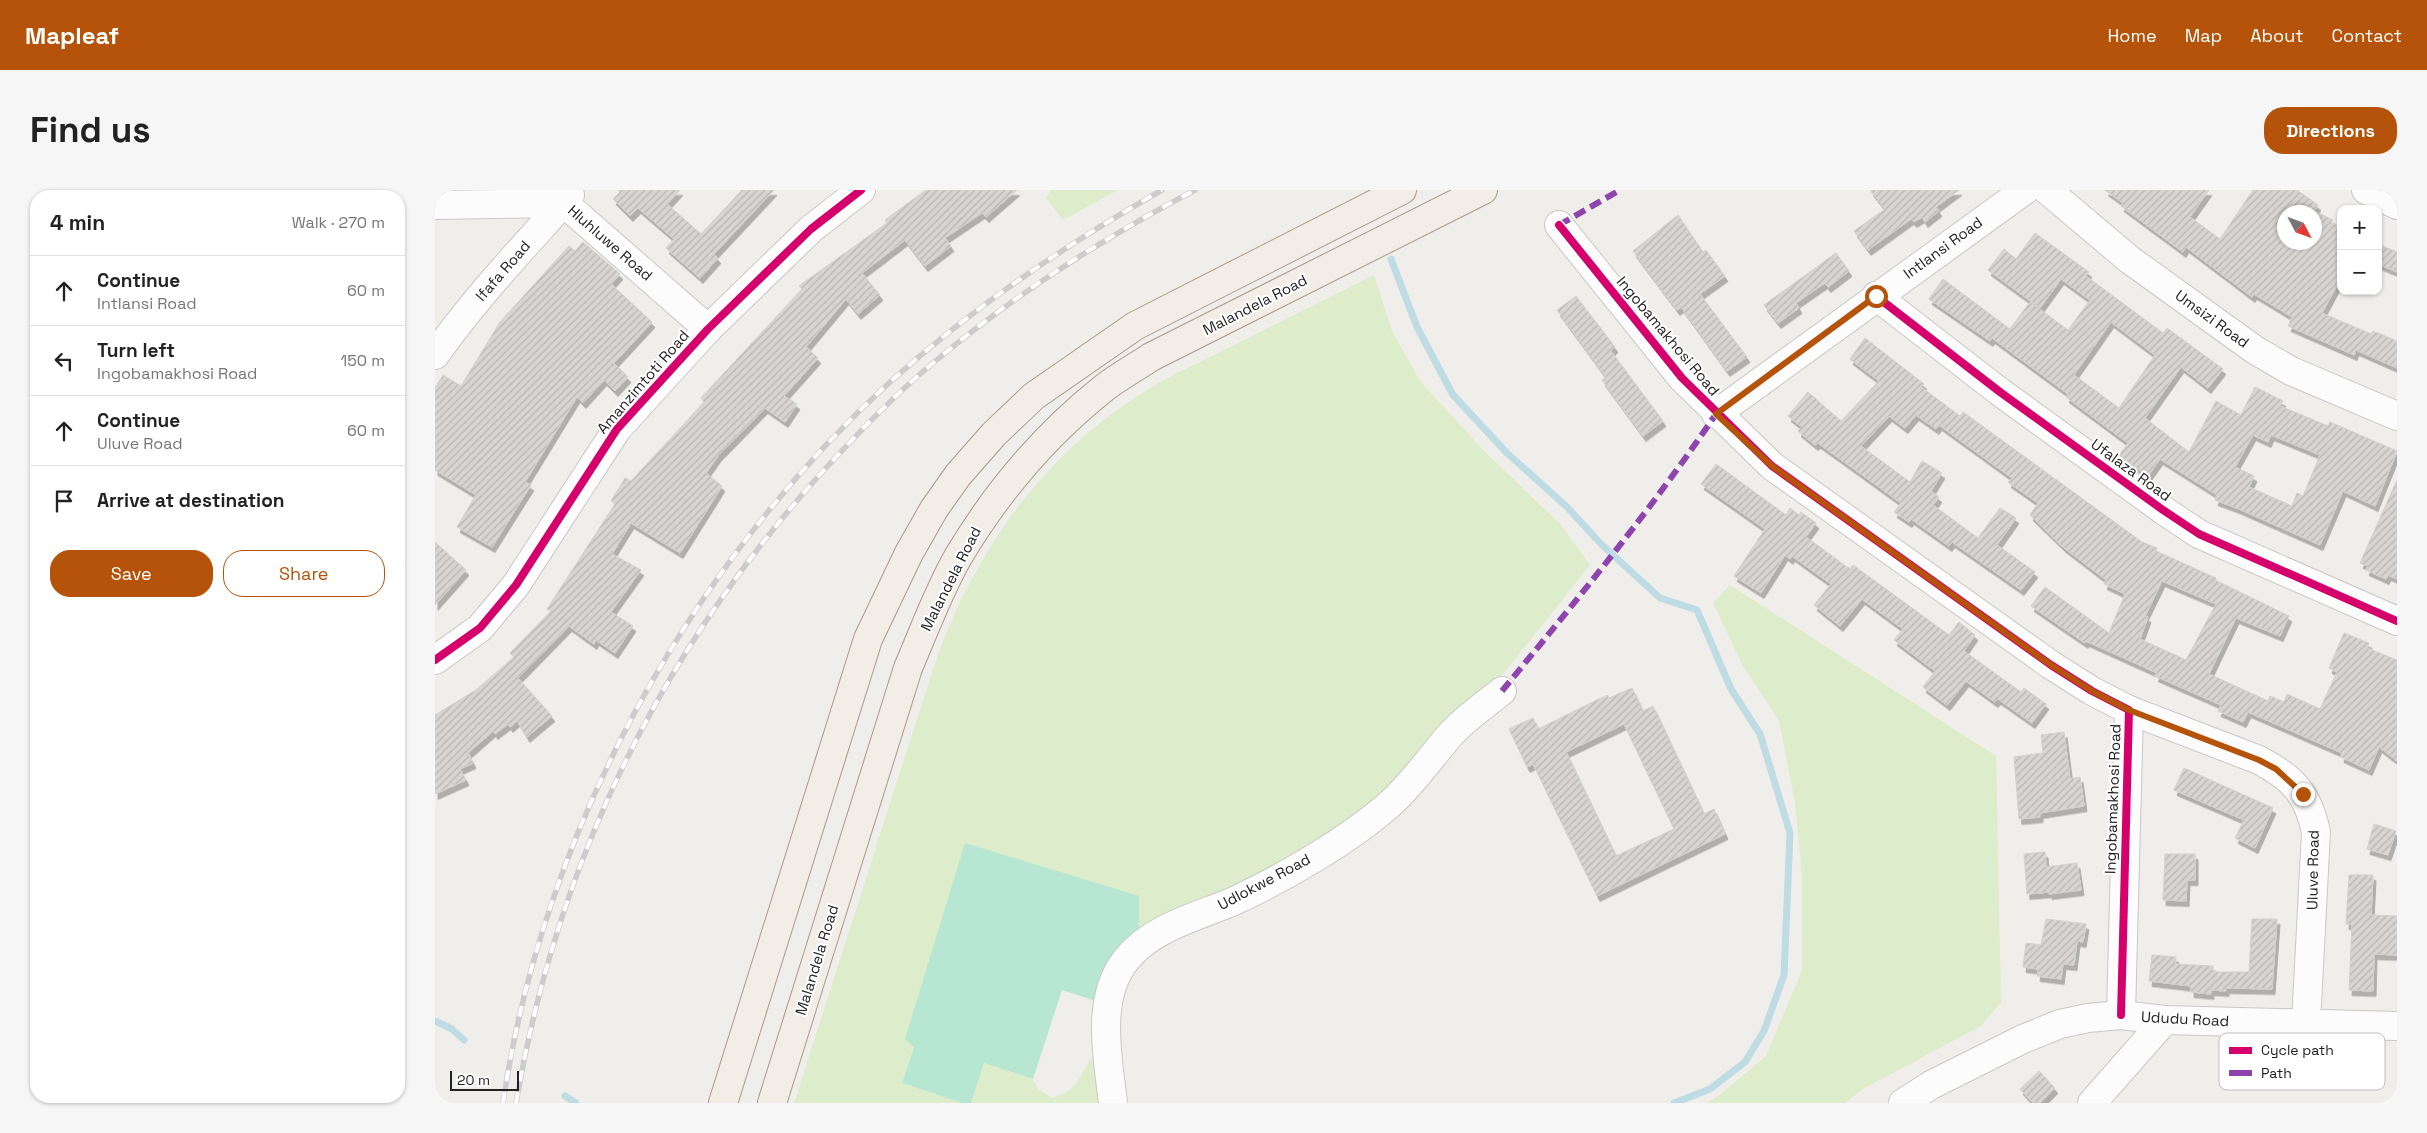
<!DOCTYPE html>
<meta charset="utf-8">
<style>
:root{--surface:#fff;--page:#f6f6f6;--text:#222;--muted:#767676;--line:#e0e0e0;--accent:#b45309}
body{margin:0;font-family:"Space Grotesk",sans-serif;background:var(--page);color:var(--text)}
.controls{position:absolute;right:15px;top:15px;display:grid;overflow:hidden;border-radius:10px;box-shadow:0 1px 4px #0004}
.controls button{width:45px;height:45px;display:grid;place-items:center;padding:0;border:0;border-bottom:1px solid var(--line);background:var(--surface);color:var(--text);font:25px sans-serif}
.compass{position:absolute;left:1842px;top:15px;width:45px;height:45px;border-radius:50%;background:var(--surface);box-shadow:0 1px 4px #0004;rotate:131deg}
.scale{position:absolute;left:15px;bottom:12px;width:69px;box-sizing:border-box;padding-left:5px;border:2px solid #222;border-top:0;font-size:14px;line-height:18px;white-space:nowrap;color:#222;-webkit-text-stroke:4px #fff;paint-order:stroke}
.stop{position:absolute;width:15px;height:15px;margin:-11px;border:4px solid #b45309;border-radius:50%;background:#fff}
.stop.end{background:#b45309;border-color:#fff;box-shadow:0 1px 5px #0008}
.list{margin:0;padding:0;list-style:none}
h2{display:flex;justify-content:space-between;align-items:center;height:65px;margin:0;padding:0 20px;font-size:21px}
h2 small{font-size:16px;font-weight:400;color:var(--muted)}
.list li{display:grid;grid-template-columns:32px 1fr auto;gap:15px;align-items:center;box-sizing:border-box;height:70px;padding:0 20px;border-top:1px solid var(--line)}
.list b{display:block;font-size:19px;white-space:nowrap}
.list p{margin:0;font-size:16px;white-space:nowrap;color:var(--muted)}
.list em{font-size:16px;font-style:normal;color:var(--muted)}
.actions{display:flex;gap:10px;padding:15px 20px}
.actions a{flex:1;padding:11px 0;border:1px solid var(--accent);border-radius:20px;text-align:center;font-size:18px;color:var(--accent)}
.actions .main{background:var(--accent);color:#fff}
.icon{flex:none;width:28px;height:28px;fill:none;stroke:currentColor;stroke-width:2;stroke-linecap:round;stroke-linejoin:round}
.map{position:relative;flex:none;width:1962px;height:913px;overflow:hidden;border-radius:20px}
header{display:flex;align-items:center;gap:30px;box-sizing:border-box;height:70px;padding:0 25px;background:var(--accent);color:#fff}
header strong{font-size:24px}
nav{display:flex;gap:28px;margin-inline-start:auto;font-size:18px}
.intro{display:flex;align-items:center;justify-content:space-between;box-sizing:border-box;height:120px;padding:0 30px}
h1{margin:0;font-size:35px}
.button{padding:12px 22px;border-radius:20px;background:var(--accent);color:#fff;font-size:18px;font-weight:700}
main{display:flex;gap:30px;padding:0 30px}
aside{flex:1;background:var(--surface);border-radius:20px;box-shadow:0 1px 4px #0004}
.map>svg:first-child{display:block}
</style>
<header>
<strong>Mapleaf</strong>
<nav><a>Home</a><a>Map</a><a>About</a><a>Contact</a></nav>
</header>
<div class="intro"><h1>Find us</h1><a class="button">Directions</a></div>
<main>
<aside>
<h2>4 min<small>Walk · 270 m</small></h2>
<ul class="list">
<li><svg class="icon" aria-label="ahead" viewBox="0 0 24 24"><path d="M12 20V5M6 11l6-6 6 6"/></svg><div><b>Continue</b><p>Intlansi Road</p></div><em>60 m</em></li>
<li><svg class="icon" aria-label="left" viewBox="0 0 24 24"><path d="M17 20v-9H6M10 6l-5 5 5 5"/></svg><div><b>Turn left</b><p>Ingobamakhosi Road</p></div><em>150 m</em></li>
<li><svg class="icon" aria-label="ahead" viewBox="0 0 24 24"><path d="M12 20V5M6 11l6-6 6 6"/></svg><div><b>Continue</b><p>Uluve Road</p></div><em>60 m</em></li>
<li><svg class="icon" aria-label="arrive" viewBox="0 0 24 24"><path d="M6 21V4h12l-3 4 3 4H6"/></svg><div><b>Arrive at destination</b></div></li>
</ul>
<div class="actions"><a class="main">Save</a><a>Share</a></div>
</aside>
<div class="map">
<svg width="1962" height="913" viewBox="0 0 1962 913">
<defs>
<pattern id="building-hatch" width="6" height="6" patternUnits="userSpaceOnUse" patternTransform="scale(1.25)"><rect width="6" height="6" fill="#d7d4d2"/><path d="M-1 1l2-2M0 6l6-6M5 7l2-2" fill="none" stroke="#b8b6b4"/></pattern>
<filter id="shadow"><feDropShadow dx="3" dy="5.5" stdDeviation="0" flood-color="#0004"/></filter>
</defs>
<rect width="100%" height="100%" fill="#f0eeeb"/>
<g fill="#ddeccb">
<path d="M 616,0 L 683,0 L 628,30 L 611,8 Z"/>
<path d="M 939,85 L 957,141 L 985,191 L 1049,261 L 1125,334 L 1155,375 L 1060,494 L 954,600 L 902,641 L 831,681 L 479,856 L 467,893 L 527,913 L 359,913 L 500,473 C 538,365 604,270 701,207 C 731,187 765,172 797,156 C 845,132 892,108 939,85 Z"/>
<path d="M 1295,395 L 1561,566 L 1566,812 L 1546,836 L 1428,899 L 1410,913 L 1272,913 L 1287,903 L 1331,866 L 1367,780 L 1367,687 L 1360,613 L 1344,531 L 1307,474 L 1278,413 Z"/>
<path d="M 662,863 L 668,913 L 536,913 L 549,873 L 598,889 L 603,899 L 618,908 C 624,905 631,903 636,899 C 648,889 650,871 662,863 Z"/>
</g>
<path fill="#b7e6d2" d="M 530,653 L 704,706 L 704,743 L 664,812 L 627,800 L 598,889 L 549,873 L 536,913 L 527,913 L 467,893 L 479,857 L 470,849 Z"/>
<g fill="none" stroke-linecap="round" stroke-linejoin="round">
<g stroke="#bfdbe3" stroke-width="7">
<path d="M 956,69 L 982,137 L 1018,205 L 1072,263 L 1132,317 L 1166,354 L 1225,408 L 1262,420 L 1296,499 L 1325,544 L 1355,643 L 1349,785 L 1329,841 L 1310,872 L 1275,899 L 1239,913"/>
<path d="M 0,831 L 17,839 L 29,850"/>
<path d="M 130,906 L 141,913"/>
</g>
</g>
<g fill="url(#building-hatch)" stroke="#d3d0cc" fill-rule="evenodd" filter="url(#shadow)">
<path d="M 183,0 L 245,0 L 232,14 L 266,44 L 307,0 L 339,0 L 279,64 L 283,68 L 265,88 L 231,58 L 239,49 L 203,18 L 195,26 L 178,9 L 185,2 Z"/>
<path d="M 491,0 L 582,0 L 551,27 L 547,23 L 510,48 L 516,56 L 490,76 L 470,50 L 427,83 L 445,105 L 423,124 L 411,109 L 371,157 L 383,168 L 349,206 L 362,214 L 350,232 L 330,218 L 283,266 L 271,283 L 287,296 L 245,363 L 196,333 L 177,364 L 206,380 L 176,422 L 198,436 L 180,463 L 161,450 L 159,454 L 134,436 L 83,488 L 117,526 L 92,547 L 82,531 L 75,537 L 73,534 L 60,544 L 58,541 L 33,563 L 38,573 L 25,579 L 31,590 L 0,604 L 0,525 L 41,500 L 79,467 L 75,463 L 116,421 L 112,419 L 180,314 L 176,311 L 190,288 L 196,291 L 247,236 L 269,212 L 266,208 L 367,99 L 364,96 L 452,33 L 450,30 Z"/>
<path d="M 1435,0 L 1524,0 L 1501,17 L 1504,21 L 1490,32 L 1487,27 L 1479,32 L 1476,29 L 1433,60 L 1419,41 L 1450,19 Z"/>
<path d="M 1670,0 L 1774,0 L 1755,27 L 1785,49 L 1818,0 L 1862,0 L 1883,15 L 1879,21 L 1898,30 L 1896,32 L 1906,37 L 1906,88 L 1887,123 L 1936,144 L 1938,141 L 1962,151 L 1962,178 L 1921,160 L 1919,165 L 1853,136 L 1857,127 L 1819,104 L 1817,107 L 1751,57 L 1748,62 L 1686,16 L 1688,13 ZM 1850,22 L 1880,22 L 1880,52 L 1850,52 Z"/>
<path d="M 1243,25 L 1268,62 L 1271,60 L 1290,86 L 1265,104 L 1312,167 L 1292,181 L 1246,117 L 1242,120 L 1198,61 Z"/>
<path d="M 1600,43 L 1654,82 L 1651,86 L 1728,143 L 1732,138 L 1788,179 L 1773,198 L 1746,177 L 1710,228 L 1754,262 L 1781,211 L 1806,225 L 1820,197 L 1848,211 L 1845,216 L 1893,236 L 1895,232 L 1962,261 L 1940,316 L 1908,301 L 1885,355 L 1804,319 L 1780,310 L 1782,305 L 1725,269 L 1713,286 L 1684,265 L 1693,253 L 1631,207 L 1633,204 L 1557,148 L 1555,151 L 1494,109 L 1508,89 L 1575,139 L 1595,112 L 1633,140 L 1655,110 L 1626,89 L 1605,118 L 1553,80 L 1569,59 L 1581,69 ZM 1676,132 L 1720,165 L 1684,218 L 1639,185 ZM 1818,245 L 1833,252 L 1836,245 L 1885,265 L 1868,306 L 1862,303 L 1857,316 L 1814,297 L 1819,286 L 1800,277 Z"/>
<path d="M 148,52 L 185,84 L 176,94 L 217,132 L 179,173 L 193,187 L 180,201 L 169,190 L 148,213 L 142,207 L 90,292 L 96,295 L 57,357 L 22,337 L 41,305 L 0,280 L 0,198 L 8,185 L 26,196 L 65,132 L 134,56 L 140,61 Z"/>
<path d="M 1943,54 L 1962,62 L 1962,82 L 1943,74 Z"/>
<path d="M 1401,63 L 1414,81 L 1393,97 L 1390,93 L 1361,113 L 1364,118 L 1343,133 L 1329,115 Z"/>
<path d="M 1141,106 L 1180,157 L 1176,161 L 1228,231 L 1208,246 L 1167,190 L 1171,187 L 1122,120 Z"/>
<path d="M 1430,148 L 1489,194 L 1486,197 L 1525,226 L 1528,222 L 1707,352 L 1722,358 L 1721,361 L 1781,388 L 1780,390 L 1854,426 L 1845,446 L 1801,428 L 1774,484 L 1833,511 L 1835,506 L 1849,512 L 1852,504 L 1885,519 L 1902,482 L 1894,478 L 1909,443 L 1934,453 L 1932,458 L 1962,470 L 1962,571 L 1944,557 L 1934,580 L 1906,567 L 1907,563 L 1813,522 L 1808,532 L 1783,521 L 1786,515 L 1720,486 L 1722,483 L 1651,451 L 1650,453 L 1596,416 L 1610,397 L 1674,443 L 1690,404 L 1669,394 L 1671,390 L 1628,357 L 1595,325 L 1603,313 L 1573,292 L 1577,288 L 1504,235 L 1501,239 L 1481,225 L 1470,238 L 1454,226 L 1426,256 L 1475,292 L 1487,271 L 1507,283 L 1496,301 L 1504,307 L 1498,315 L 1543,348 L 1565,318 L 1581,328 L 1562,355 L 1600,382 L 1586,400 L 1517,352 L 1514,356 L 1476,329 L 1474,332 L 1459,322 L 1466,313 L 1383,253 L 1380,255 L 1363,241 L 1367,237 L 1353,226 L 1373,202 L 1406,231 L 1444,191 L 1415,169 ZM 1727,391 L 1781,414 L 1751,470 L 1705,449 L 1713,427 L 1710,426 Z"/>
<path d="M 1281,274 L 1351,325 L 1355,318 L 1364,325 L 1366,322 L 1381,333 L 1371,347 L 1415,379 L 1418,375 L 1514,445 L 1524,432 L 1540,445 L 1529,461 L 1586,502 L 1589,498 L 1611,514 L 1597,533 L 1563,509 L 1560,512 L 1531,491 L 1512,515 L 1488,497 L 1500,481 L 1459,450 L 1468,439 L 1427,409 L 1405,436 L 1379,415 L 1396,394 L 1357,366 L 1355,369 L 1350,365 L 1326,403 L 1299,386 L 1330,339 L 1266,294 Z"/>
<path d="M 1962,290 L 1962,389 L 1953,385 L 1951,389 L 1931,380 L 1933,376 L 1925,373 Z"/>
<path d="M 0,352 L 31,380 L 0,415 Z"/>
<path d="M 1197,498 L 1208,521 L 1218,516 L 1269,624 L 1279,619 L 1290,644 L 1162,706 L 1098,574 L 1092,577 L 1074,539 L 1098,528 L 1103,539 L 1172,505 L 1174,508 ZM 1189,534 L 1239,639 L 1181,666 L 1131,562 Z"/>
<path d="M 1629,542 L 1635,589 L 1645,587 L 1649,616 L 1605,623 L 1605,627 L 1584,629 L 1579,567 L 1608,563 L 1606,545 Z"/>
<path d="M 1749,578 L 1838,618 L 1820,658 L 1800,648 L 1809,630 L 1739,600 Z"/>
<path d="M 1939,634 L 1961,641 L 1953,665 L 1932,659 Z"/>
<path d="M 1610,662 L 1611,677 L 1642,673 L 1646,700 L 1614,704 L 1615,702 L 1592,704 L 1589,664 Z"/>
<path d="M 1730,664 L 1760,664 L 1760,690 L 1752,690 L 1751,711 L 1728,710 Z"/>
<path d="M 1914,685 L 1938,685 L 1936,725 L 1962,726 L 1962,765 L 1939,764 L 1938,801 L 1914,800 L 1917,734 L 1911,734 Z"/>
<path d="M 1611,729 L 1651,734 L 1648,752 L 1642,751 L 1639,775 L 1628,774 L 1626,789 L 1602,786 L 1603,779 L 1588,777 L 1591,753 L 1606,755 Z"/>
<path d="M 1817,729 L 1842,729 L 1837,799 L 1791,798 L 1791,801 L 1776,800 L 1776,804 L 1756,802 L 1756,796 L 1714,791 L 1717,765 L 1741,767 L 1740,774 L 1778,776 L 1778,782 L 1814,782 Z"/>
<path d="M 1604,881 L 1620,898 L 1605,913 L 1598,913 L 1585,899 Z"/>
</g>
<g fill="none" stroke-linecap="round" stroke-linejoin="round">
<defs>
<g id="minor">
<path d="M 1612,0 L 1695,70 L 1820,160 L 1856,181 L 1962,226"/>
<path d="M 1931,0 L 1962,15"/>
<path d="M 0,15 L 129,13 L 273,139"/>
<path d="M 1124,35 L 1247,188 L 1337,276 L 1616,475 L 1657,501 L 1694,520 L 1686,825"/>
<path d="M 1441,106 L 1565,202 L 1728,320 L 1764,344 L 1962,431"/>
<path d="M 0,165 C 41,107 89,57 135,5"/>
<path d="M 1281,224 L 1590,0"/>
<path d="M 0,470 L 45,438 L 81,395 L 182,239 L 273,139 L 376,39 L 426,0"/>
<path d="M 1694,520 L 1824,570 C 1858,588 1873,604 1881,642 L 1871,833"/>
<path d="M 678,913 C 673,869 660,808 691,770 C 717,737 762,727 799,711 C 847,689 916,649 956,613 C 978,593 996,567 1015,545 C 1030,528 1050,515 1067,501"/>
<path d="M 1468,913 L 1496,895 L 1588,849 L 1625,834 L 1653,828 L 1686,825 L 1730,830 L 1962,836"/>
<path d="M 1657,913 L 1730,830"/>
</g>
<g id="major">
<path d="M 288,913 L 433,449 L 474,363 L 499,319 L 523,285 L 559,244 L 599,206 L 700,136 L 967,0"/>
<path d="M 337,913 L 473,478 C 489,441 503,402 523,367 C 561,303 610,245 669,198 C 683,187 701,177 716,167 L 1048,0"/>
</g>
</defs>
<use href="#minor" stroke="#c9c8c7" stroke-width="30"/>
<use href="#major" stroke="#a79c86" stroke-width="30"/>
<use href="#minor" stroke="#fdfcfc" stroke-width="28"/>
<use href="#major" stroke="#f3ede7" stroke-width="28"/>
<defs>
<g id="rail">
<path d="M 68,913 C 107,645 254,375 454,193 C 537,118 630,55 727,0"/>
<path d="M 81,913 C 121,678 222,468 380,290 C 417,249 456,208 498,173 C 580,104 665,50 760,0"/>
</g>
</defs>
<use href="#rail" stroke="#ccc" stroke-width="5.5"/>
<use href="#rail" stroke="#fff" stroke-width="4" stroke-dasharray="11" stroke-linecap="butt"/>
<g stroke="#8e44ad" stroke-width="6" stroke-dasharray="12 6" stroke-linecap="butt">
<path d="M 1124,35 L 1185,0"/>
<path d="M 1067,501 C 1141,411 1216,320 1281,224"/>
</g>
<defs>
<g id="cycleway">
<path d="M 1124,35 L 1247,188 L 1337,276 L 1616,475 L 1657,501 L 1694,520 L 1686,825"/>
<path d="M 1441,106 L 1565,202 L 1728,320 L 1764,344 L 1962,431"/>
<path d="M 0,470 L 45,438 L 81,395 L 182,239 L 273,139 L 376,39 L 426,0"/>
</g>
</defs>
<use href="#cycleway" stroke="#fff" stroke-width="11"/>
<use href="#cycleway" stroke="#d6006c" stroke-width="8"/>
</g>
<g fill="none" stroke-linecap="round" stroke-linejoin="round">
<path stroke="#b45309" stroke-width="6" d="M 1441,106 L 1281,224 L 1337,276 L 1616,475 L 1657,501 L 1694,520 L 1824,570 L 1841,579 L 1868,604"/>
</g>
<g text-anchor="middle" stroke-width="4" stroke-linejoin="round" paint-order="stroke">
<g font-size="15" fill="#222" stroke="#fff">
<text transform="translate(175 53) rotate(41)" y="5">Hluhluwe Road</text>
<text transform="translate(1508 58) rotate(-36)" y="5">Intlansi Road</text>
<text transform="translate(68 81) rotate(-49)" y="5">Ifafa Road</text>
<text transform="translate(820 115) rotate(-27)" y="5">Malandela Road</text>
<text transform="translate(1777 129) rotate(36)" y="5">Umsizi Road</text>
<text transform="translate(1233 146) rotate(50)" y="5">Ingobamakhosi Road</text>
<text transform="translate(208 192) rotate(-49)" y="5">Amanzimtoti Road</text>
<text transform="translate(1696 280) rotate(36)" y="5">Ufalaza Road</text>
<text transform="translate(516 389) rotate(-63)" y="5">Malandela Road</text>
<text transform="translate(1678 609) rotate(-88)" y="5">Ingobamakhosi Road</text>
<text transform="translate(1878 680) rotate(-89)" y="5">Uluve Road</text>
<text transform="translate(829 692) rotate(-28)" y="5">Udlokwe Road</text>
<text transform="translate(382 770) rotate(-73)" y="5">Malandela Road</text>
<text transform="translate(1750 829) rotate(3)" y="5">Ududu Road</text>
</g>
</g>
<rect x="1784" y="843" width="166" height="57" rx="8" fill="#fff" stroke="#bdbdbd" stroke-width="1"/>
<rect x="1794" y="857" width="23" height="7" fill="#d6006c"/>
<rect x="1794" y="880" width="23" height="6" fill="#8e44ad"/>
<g font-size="14" fill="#222">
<text x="1826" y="865">Cycle path</text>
<text x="1826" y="888">Path</text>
</g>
</svg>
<div class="controls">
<button>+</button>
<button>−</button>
</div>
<svg class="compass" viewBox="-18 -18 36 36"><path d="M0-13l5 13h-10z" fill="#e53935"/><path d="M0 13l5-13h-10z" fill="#767676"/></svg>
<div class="scale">20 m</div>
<div class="stop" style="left:1441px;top:106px"></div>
<div class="stop end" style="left:1868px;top:604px"></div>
</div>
</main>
